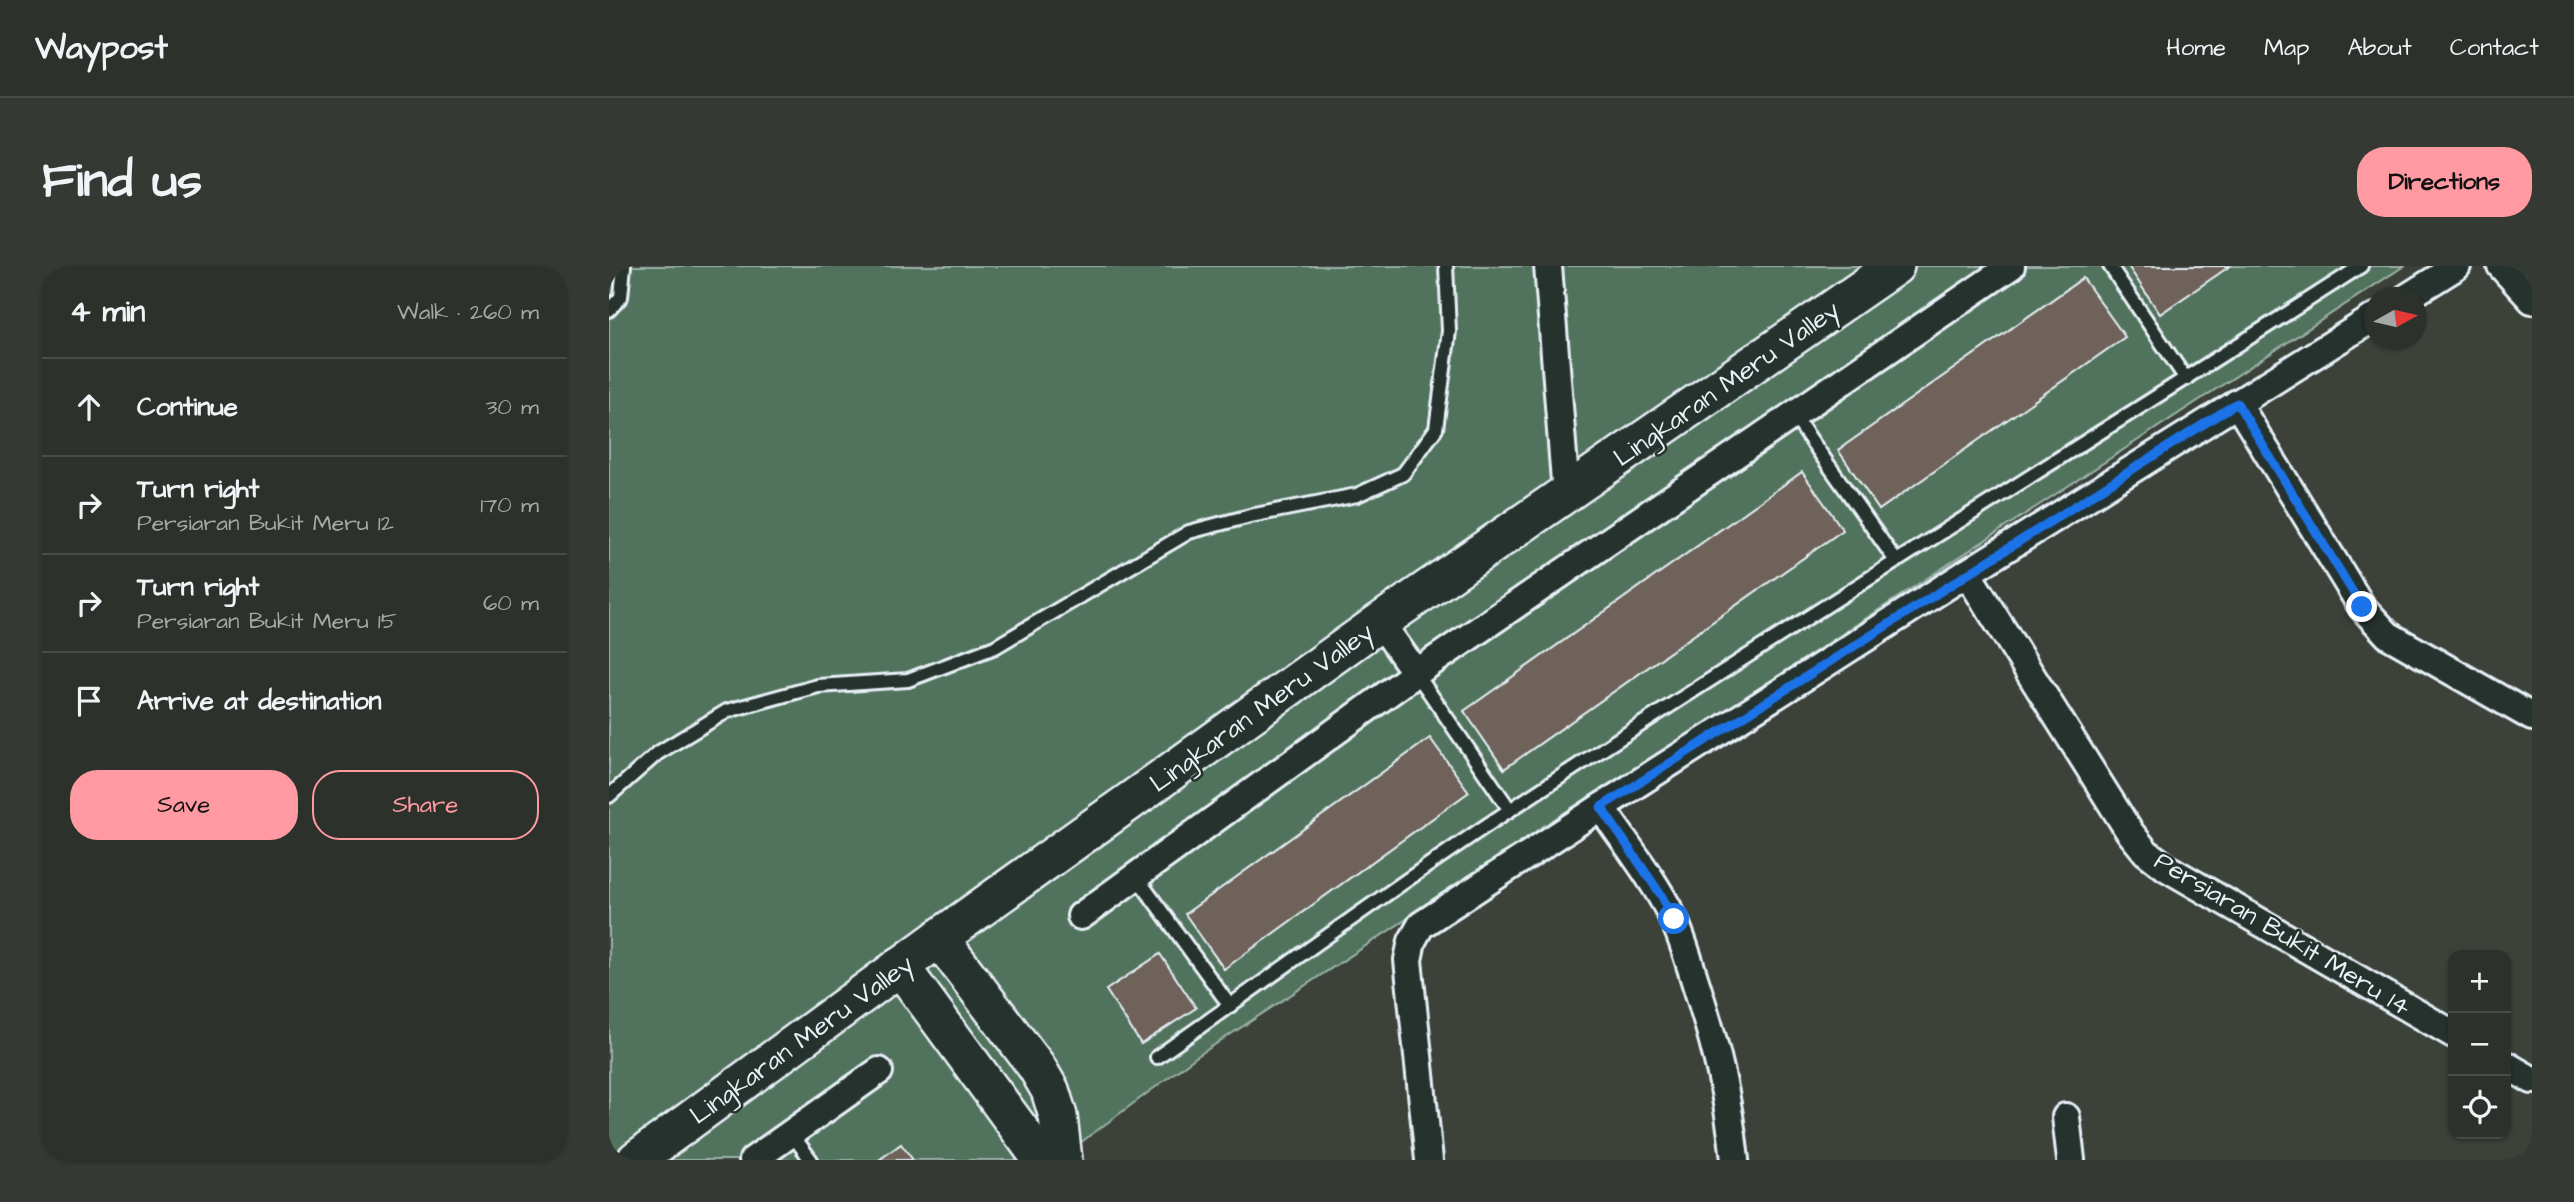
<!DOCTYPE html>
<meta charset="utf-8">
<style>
:root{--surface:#2d312c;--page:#353934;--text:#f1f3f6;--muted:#a7a9a9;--line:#484c48;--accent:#ff9aa2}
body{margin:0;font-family:"Architects Daughter",sans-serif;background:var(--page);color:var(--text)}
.controls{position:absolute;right:21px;bottom:21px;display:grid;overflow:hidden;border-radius:14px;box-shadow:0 2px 5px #0004}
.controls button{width:63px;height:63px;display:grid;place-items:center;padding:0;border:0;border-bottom:2px solid var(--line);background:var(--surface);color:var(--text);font:35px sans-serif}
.compass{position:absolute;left:1755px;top:21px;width:63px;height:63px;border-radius:50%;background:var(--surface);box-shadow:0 2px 5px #0004;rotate:82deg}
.stop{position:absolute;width:21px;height:21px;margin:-16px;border:5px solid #1a73e8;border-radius:50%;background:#fff}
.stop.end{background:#1a73e8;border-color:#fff;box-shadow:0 2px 7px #0008}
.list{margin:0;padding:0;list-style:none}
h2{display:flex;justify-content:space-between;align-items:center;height:91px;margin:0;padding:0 28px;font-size:30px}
h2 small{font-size:23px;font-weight:400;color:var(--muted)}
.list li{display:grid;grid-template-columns:46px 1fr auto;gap:21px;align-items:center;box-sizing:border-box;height:98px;padding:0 28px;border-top:2px solid var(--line)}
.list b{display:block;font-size:26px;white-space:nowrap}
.list p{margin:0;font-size:23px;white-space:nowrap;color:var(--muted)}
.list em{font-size:23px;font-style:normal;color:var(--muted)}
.actions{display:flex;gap:14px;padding:21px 28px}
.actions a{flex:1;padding:16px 0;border:2px solid var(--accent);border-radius:28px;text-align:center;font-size:24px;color:var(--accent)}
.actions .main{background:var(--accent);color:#111}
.icon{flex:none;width:38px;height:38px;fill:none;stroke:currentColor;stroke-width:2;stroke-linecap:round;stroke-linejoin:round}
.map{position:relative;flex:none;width:1923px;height:894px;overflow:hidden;border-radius:28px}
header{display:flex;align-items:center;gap:42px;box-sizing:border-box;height:98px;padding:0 35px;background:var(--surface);border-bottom:2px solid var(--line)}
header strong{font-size:33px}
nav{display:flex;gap:38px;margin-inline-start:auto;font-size:24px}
.intro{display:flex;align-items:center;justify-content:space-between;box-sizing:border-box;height:168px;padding:0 42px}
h1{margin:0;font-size:49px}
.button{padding:18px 32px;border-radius:28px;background:var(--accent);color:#111;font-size:24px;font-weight:700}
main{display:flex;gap:42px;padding:0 42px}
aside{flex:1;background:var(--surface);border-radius:28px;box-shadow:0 2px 5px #0004}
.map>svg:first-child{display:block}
</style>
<header>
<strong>Waypost</strong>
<nav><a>Home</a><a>Map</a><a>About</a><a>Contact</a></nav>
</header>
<div class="intro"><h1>Find us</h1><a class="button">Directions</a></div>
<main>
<aside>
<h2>4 min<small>Walk · 260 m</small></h2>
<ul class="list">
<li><svg class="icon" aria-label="ahead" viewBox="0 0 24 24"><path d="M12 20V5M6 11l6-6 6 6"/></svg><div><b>Continue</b></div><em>30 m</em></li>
<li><svg class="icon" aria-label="right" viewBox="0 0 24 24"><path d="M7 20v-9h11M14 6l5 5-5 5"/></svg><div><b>Turn right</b><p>Persiaran Bukit Meru 12</p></div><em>170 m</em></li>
<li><svg class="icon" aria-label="right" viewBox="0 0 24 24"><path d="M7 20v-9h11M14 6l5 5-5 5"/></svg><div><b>Turn right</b><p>Persiaran Bukit Meru 15</p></div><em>60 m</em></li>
<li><svg class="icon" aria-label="arrive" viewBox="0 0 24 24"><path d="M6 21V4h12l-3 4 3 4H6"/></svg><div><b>Arrive at destination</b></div></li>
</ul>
<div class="actions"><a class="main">Save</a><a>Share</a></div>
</aside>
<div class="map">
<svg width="1923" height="894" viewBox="0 0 1923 894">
<rect width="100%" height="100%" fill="#3c413a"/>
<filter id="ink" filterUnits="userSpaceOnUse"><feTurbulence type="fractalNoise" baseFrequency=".0143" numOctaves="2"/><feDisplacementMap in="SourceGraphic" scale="14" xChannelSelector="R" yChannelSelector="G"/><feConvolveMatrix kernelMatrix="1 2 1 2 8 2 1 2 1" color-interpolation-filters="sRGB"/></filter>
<g filter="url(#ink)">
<path fill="#51735d" stroke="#9cb2aa" stroke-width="2" d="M 0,0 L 1795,0 L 587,791 L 448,894 L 0,894 Z"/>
<g fill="#6e625a" stroke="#e8f1f8" stroke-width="2">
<path d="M 1519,0 L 1621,0 L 1551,48 Z"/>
<path d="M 1474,12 L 1516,71 L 1270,244 L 1229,184 Z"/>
<path d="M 1193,206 L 1234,264 L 895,503 L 855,445 Z"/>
<path d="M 821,472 L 860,526 L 615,703 L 576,648 Z"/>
<path d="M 551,688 L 587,742 L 532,778 L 497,724 Z"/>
<path d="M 292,878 L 304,894 L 270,894 Z"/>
</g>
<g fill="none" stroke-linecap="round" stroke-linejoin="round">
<defs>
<g id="lane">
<path d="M 1501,0 L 1577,113"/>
<path d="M 0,44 L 12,31 L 15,0"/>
<path d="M 1185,150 L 1287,295"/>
<path d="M 807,407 L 901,544"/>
<path d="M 0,530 L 49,487 L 118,445 L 209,420 L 299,414 L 386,381 L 580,266 L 641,250 L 748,229 L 794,208 L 827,163 L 840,65 L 837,0"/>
<path d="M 527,610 L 621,740"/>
<path d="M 548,791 C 667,708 783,621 904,542 C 1184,357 1470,182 1752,0"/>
<path d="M 182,867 L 202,894"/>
</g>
<g id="street">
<path d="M 939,0 L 957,228"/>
<path d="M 1892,0 L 1923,34"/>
<path d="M 1797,32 L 1848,0"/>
<path d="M 1628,137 L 1753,341 L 1779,369 L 1923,451"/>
<path d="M 1358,307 L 1520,565 L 1537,586 L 1558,602 L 1844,768"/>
<path d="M 771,356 L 807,407"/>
<path d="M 992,541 C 1016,577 1045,613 1064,652 C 1074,673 1080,696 1087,718 C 1107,780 1119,829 1126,894"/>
<path d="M 472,650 L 807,407 L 1402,0"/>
<path d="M 1897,799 L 1923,814"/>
<path d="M 1457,851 L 1462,894"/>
<path d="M 144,894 L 270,805"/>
<path d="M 820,894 L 799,694 L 803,675 L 812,659 L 992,541 L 1358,307 L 1766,51"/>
</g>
<g id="secondary">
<path d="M 330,672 L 427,800 L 441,824 L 449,850 L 454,894"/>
<path d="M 291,700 L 433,894"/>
<path d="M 27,894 L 330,672 L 771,356 L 1286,0"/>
</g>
</defs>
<use href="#lane" stroke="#e8f1f8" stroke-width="18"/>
<use href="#street" stroke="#e8f1f8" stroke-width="32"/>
<use href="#secondary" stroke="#e8f1f8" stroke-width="42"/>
<use href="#lane" stroke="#26332d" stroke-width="12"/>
<use href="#street" stroke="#26332d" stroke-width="26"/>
<use href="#secondary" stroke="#26332d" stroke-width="37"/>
</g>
</g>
<g fill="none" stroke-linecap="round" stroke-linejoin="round" filter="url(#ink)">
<path stroke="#1a73e8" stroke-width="9" d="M 1065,653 L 1052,629 L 992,541 L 1628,137 L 1753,341"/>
</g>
<g text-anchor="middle" stroke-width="5" stroke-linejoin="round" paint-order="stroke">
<g font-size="26" fill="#e8f1f8" stroke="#26332d">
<text transform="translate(1117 117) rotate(-35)" y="9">Lingkaran Meru Valley</text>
<text transform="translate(652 441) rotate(-36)" y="9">Lingkaran Meru Valley</text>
<text transform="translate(1674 667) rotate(31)" y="9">Persiaran Bukit Meru 14</text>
<text transform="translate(192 773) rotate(-36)" y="9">Lingkaran Meru Valley</text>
</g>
</g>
</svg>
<div class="controls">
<button>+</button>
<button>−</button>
<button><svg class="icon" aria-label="locate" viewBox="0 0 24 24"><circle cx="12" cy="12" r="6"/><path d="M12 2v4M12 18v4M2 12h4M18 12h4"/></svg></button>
</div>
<svg class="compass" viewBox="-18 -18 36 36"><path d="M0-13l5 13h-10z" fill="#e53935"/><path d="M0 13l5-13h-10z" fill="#a7a9a9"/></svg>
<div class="stop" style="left:1065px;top:653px"></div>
<div class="stop end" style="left:1753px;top:341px"></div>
</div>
</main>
